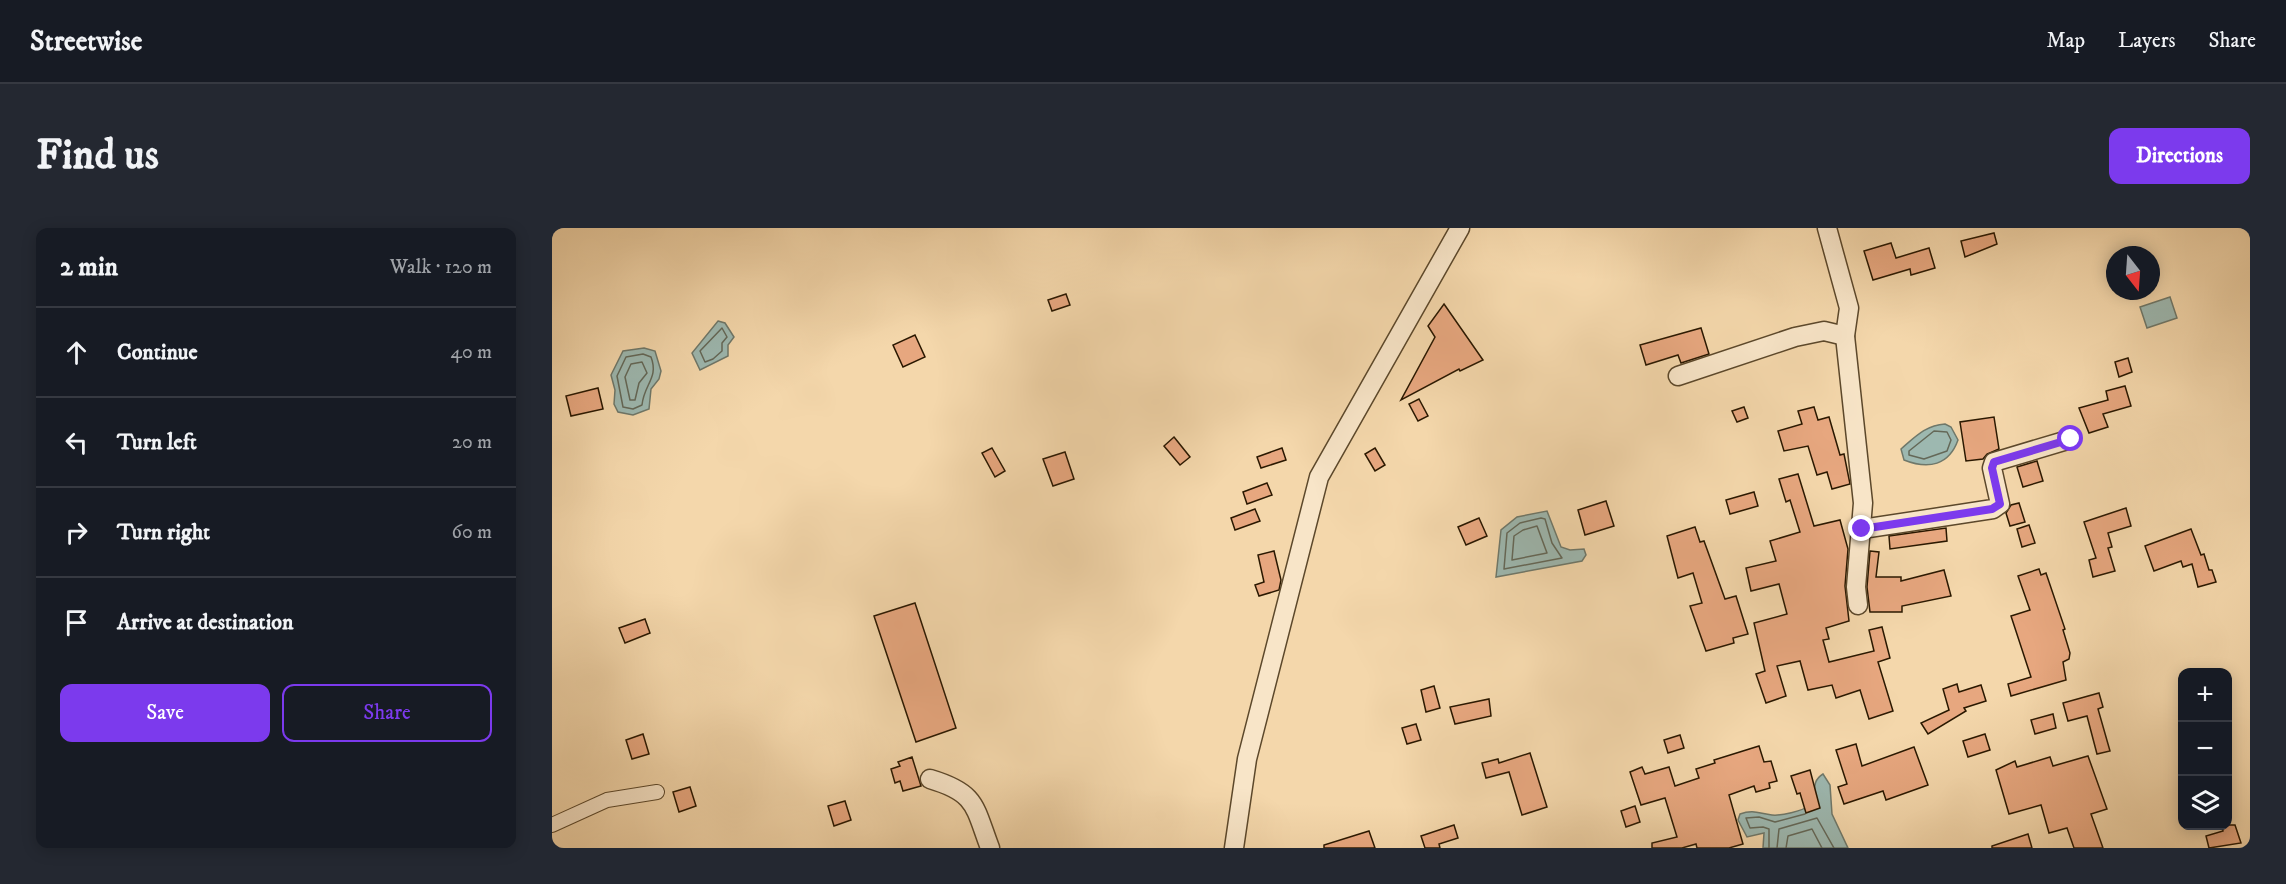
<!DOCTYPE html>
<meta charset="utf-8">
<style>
:root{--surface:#171b24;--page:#242831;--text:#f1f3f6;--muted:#9ea1a6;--line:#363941;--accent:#7c3aed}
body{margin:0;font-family:"IM FELL DW Pica",serif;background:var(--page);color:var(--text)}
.controls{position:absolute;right:18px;bottom:18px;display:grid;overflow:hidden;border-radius:12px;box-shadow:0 3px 15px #0003}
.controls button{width:54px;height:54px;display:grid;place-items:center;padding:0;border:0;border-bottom:2px solid var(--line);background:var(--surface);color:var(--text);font:30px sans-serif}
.compass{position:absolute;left:1554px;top:18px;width:54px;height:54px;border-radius:50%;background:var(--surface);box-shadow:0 3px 15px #0003;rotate:163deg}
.stop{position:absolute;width:18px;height:18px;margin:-14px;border:4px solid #7c3aed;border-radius:50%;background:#fff}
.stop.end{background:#7c3aed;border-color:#fff;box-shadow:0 2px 6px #0008}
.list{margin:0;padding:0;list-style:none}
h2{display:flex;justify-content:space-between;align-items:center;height:78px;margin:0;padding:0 24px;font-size:26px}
h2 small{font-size:20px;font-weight:400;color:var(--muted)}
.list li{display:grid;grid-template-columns:39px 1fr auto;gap:18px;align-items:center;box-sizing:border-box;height:90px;padding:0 24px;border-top:2px solid var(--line)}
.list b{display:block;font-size:22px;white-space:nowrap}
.list em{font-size:20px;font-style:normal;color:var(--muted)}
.actions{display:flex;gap:12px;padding:18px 24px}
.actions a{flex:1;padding:14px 0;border:2px solid var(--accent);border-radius:12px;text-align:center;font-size:21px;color:var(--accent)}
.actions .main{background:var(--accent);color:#fff}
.icon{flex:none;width:33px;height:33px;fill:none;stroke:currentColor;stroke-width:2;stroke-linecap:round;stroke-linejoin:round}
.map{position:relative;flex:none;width:1698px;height:620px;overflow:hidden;border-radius:12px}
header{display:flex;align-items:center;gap:36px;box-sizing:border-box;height:84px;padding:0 30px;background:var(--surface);border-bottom:2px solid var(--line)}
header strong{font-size:28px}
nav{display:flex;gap:33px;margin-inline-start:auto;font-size:21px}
.intro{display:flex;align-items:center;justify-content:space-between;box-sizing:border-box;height:144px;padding:0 36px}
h1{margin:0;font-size:42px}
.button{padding:15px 27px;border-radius:12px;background:var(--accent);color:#fff;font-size:21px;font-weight:700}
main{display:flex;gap:36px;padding:0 36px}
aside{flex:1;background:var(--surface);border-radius:12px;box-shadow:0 3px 15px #0003}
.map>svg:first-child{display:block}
</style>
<header>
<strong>Streetwise</strong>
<nav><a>Map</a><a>Layers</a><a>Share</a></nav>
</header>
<div class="intro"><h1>Find us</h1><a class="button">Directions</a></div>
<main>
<aside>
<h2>2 min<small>Walk · 120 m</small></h2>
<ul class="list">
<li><svg class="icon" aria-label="ahead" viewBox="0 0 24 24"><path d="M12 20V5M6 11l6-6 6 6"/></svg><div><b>Continue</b></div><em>40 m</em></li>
<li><svg class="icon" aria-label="left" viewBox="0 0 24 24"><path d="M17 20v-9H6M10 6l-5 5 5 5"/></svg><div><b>Turn left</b></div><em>20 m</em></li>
<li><svg class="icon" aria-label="right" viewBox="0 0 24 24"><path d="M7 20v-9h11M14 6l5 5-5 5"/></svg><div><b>Turn right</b></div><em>60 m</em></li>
<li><svg class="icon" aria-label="arrive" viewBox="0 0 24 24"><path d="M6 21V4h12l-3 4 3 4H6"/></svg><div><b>Arrive at destination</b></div></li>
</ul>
<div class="actions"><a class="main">Save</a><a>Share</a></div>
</aside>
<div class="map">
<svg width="1698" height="620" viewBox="0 0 1698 620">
<rect width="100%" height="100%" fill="#f4d7ab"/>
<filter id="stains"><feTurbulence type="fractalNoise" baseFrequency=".00333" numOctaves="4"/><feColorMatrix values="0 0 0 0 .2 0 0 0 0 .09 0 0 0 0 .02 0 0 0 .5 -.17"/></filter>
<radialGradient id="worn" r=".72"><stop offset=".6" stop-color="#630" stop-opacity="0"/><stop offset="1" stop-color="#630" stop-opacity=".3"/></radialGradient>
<g fill="#9db8b0" stroke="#6f786a" stroke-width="1.5">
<path d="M 1618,69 L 1625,90 L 1595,100 L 1588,79 Z"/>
<path d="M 166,93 L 173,95 L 182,109 L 176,117 L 176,128 L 148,142 L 140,125 Z"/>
<path d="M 92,120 L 103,123 L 109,143 L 107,151 L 99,161 L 97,181 L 81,187 L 66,184 L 62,176 L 63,162 L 59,147 L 71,123 Z"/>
<path d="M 1393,196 L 1399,199 L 1406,212 C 1397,237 1377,242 1352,232 L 1349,221 C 1363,209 1374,197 1393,196 Z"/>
<path d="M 995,283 L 1009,319 L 1018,322 L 1032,321 L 1034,327 L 1030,333 L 944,349 L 949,302 L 965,289 Z"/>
<path d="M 1271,546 L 1278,557 L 1280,586 L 1296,620 L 1211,620 L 1212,605 L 1195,609 L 1186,592 L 1188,586 C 1202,581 1208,586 1220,587 C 1229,588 1250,583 1257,578 C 1269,570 1255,556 1271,546 Z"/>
</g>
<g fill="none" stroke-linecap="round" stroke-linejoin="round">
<g stroke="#646858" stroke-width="1.5">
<path d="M 170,100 L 175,109 L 170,115 L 170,123 L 161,131 L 153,134 L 148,123 Z"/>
<path d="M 91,126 L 99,129 C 107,150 92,156 90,177 L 81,181 L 71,179 L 65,148 L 74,129 Z"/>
<path d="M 90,134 L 95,145 L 87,155 L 83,172 L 78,172 L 73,149 L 79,136 Z"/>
<path d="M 1382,203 L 1395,204 L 1399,212 L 1395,223 L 1372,231 L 1357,227 L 1357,223 Z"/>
<path d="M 989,290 L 993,291 L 1000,315 L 1010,330 L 952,341 L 955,305 L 968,295 Z"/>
<path d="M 985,298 L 995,325 L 960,332 L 962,308 L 971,302 Z"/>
<path d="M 1217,620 L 1217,601 L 1211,599 L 1198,600 L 1194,590 L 1207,589 L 1223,594 L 1253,586"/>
<path d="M 1225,620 L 1227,601 L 1265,590 L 1282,620"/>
<path d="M 1234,620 L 1236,608 L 1260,601 L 1270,620"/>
</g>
</g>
<g fill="#e7a77f" stroke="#2a1800" stroke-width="1.5">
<path d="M 1442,5 L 1445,16 L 1413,29 L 1409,13 Z"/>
<path d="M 1339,15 L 1344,30 L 1377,20 L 1383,40 L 1359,47 L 1358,41 L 1321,52 L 1312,23 Z"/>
<path d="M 514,66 L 518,77 L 500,83 L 496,72 Z"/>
<path d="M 892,76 L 931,132 L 908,143 L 907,141 L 849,172 L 883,109 L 876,98 Z"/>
<path d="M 1149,100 L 1157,126 L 1129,135 L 1126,127 L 1094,137 L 1088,117 Z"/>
<path d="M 363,107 L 373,129 L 351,139 L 341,117 Z"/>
<path d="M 1576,130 L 1580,144 L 1567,149 L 1563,134 Z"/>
<path d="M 1573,158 L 1579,178 L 1551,186 L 1556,199 L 1537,205 L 1527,180 L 1556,172 L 1554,163 Z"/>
<path d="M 46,160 L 51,181 L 19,188 L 14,168 Z"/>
<path d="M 867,171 L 876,188 L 866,193 L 857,176 Z"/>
<path d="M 1192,179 L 1196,190 L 1185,194 L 1180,183 Z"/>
<path d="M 1262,179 L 1266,192 L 1277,189 L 1288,227 L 1292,226 L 1298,256 L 1280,261 L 1275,244 L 1265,247 L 1256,218 L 1232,223 L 1226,203 L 1250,196 L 1246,183 Z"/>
<path d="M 1442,189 L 1447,221 L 1435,226 L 1431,231 L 1414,233 L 1408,194 Z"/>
<path d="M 622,209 L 638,229 L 628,237 L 612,218 Z"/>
<path d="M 440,220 L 453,243 L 443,249 L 430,225 Z"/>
<path d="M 730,220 L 734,232 L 709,240 L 705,229 Z"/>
<path d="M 823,220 L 833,237 L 823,243 L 813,226 Z"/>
<path d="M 513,224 L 522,251 L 501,258 L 491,231 Z"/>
<path d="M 1485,233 L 1491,253 L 1471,259 L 1465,239 Z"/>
<path d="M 1246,246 L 1262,298 L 1288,292 L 1296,321 L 1293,358 L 1297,393 L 1274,400 L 1277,411 L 1271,412 L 1277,434 L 1322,423 L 1317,402 L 1330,399 L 1338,430 L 1326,434 L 1341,483 L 1317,491 L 1308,462 L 1284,470 L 1280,457 L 1256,462 L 1248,433 L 1225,438 L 1234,468 L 1214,475 L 1204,446 L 1213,443 L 1202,395 L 1235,386 L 1227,356 L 1199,363 L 1194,340 L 1224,333 L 1218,313 L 1248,304 L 1238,272 L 1234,274 L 1227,251 Z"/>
<path d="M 715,255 L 720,267 L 695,276 L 691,264 Z"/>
<path d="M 1202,264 L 1206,278 L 1178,286 L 1174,272 Z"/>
<path d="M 1054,273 L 1062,298 L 1033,307 L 1026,282 Z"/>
<path d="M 1467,275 L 1473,294 L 1458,298 L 1454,285 L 1459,277 Z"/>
<path d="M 1574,280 L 1579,298 L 1556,305 L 1560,319 L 1556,320 L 1563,343 L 1541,349 L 1537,332 L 1544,330 L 1532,294 Z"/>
<path d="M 703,281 L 708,293 L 683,302 L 679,290 Z"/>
<path d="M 927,290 L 935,308 L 914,317 L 906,299 Z"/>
<path d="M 1477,297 L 1483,315 L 1470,319 L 1465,301 Z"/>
<path d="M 1143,299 L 1148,314 L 1152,313 L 1173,371 L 1184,368 L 1196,406 L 1181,410 L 1182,415 L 1154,423 L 1138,378 L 1150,375 L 1141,345 L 1126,350 L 1115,308 Z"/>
<path d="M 1394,300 L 1395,313 L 1338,321 L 1337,308 Z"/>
<path d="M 1639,301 L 1649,327 L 1652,326 L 1657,342 L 1660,342 L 1664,354 L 1646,359 L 1640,336 L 1631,339 L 1629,333 L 1602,343 L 1593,318 Z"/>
<path d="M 722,323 L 729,352 L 727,362 L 707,368 L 703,357 L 712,354 L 706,327 Z"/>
<path d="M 1318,323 L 1327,324 L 1324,349 L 1349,349 L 1349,353 L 1392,342 L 1399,368 L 1350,378 L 1350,384 L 1318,384 L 1315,359 Z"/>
<path d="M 1487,341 L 1489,347 L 1494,345 L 1513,401 L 1511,402 L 1518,425 L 1517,431 L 1511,434 L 1514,452 L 1459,468 L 1456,456 L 1479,449 L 1459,388 L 1478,382 L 1466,348 Z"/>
<path d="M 363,375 L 404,500 L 364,514 L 322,388 Z"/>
<path d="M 93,391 L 98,405 L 73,415 L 67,400 Z"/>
<path d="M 1405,456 L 1407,464 L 1429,457 L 1434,473 L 1412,480 L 1414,483 L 1376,506 L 1369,495 L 1397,482 L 1391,461 Z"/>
<path d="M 882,458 L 888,480 L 874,484 L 869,462 Z"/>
<path d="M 1547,465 L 1551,479 L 1546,481 L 1558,523 L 1545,526 L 1535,488 L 1516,493 L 1511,475 Z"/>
<path d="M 937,471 L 939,488 L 903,496 L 898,479 Z"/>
<path d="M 1501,486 L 1504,500 L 1483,506 L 1479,492 Z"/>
<path d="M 864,496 L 869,512 L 855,516 L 850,500 Z"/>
<path d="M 91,506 L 97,526 L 80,531 L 74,512 Z"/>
<path d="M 1433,506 L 1438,522 L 1416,529 L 1411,513 Z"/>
<path d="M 1128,507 L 1132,520 L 1116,525 L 1112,512 Z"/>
<path d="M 1304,516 L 1310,538 L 1362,519 L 1376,557 L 1334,572 L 1331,563 L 1292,576 L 1286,559 L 1295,556 L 1284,522 Z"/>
<path d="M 1207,518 L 1212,534 L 1219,533 L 1225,553 L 1217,555 L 1218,560 L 1204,564 L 1202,558 L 1177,567 L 1191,616 L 1177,620 L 1145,620 L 1144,616 L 1130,620 L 1100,620 L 1100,615 L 1125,609 L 1113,570 L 1089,577 L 1078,544 L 1090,539 L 1093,546 L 1117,539 L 1123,558 L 1147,550 L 1144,541 L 1163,535 L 1162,532 Z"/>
<path d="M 978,525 L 995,579 L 970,587 L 957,544 L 934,550 L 930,535 L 946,531 L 947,535 Z"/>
<path d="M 1536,528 L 1555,581 L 1539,586 L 1551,620 L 1522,620 L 1515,600 L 1497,605 L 1489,577 L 1457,586 L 1444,542 L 1463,533 L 1465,539 L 1498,529 L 1501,538 Z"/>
<path d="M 360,529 L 369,558 L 351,563 L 348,553 L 343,555 L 339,541 L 348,538 L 346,534 Z"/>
<path d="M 1258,542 L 1268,580 L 1254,585 L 1248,565 L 1245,566 L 1239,548 Z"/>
<path d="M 138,559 L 144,578 L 127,584 L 121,564 Z"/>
<path d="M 293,573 L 299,592 L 282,598 L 276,578 Z"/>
<path d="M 1083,578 L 1088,594 L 1074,599 L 1069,583 Z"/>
<path d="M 902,597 L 906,610 L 887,616 L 888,620 L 873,620 L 869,608 Z"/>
<path d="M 1670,597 L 1683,597 L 1689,615 L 1657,620 L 1654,608 L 1671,603 Z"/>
<path d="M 817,603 L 823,620 L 772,620 L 772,617 Z"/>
<path d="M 1476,606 L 1480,620 L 1440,620 L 1440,618 Z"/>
</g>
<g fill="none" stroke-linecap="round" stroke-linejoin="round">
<defs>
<path id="pedestrian" d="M 0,597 L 55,572 L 105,564"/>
<g id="minor">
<path d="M 1275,0 L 1297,80 L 1293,108 L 1311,275 L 1304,359 L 1306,377"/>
<path d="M 1126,148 L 1243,109 L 1272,103 L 1293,108"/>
<path d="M 1310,301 L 1441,281 L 1448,276 L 1440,240 L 1442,234 L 1519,211"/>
<path d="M 378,551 C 425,565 422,578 438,620"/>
<path d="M 682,620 L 695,531 L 767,249 L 908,0"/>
</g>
</defs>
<use href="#pedestrian" stroke="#5c482b" stroke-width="16"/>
<use href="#minor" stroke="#5c482b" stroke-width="21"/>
<use href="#pedestrian" stroke="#f8e5c8" stroke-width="14"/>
<use href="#minor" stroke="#f8e5c8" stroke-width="18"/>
</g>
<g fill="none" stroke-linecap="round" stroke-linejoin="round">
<path stroke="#7c3aed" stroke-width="8" d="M 1310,301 L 1440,281 L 1448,276 L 1440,240 L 1442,234 L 1519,211"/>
</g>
<rect width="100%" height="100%" filter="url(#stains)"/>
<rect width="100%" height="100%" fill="url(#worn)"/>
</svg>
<div class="controls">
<button>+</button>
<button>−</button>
<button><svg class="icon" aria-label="layers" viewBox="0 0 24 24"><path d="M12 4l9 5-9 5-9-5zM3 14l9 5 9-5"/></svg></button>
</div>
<svg class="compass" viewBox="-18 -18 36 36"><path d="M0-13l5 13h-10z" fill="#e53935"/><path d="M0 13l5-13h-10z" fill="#9ea1a6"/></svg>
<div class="stop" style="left:1519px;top:211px"></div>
<div class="stop end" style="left:1310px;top:301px"></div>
</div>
</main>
